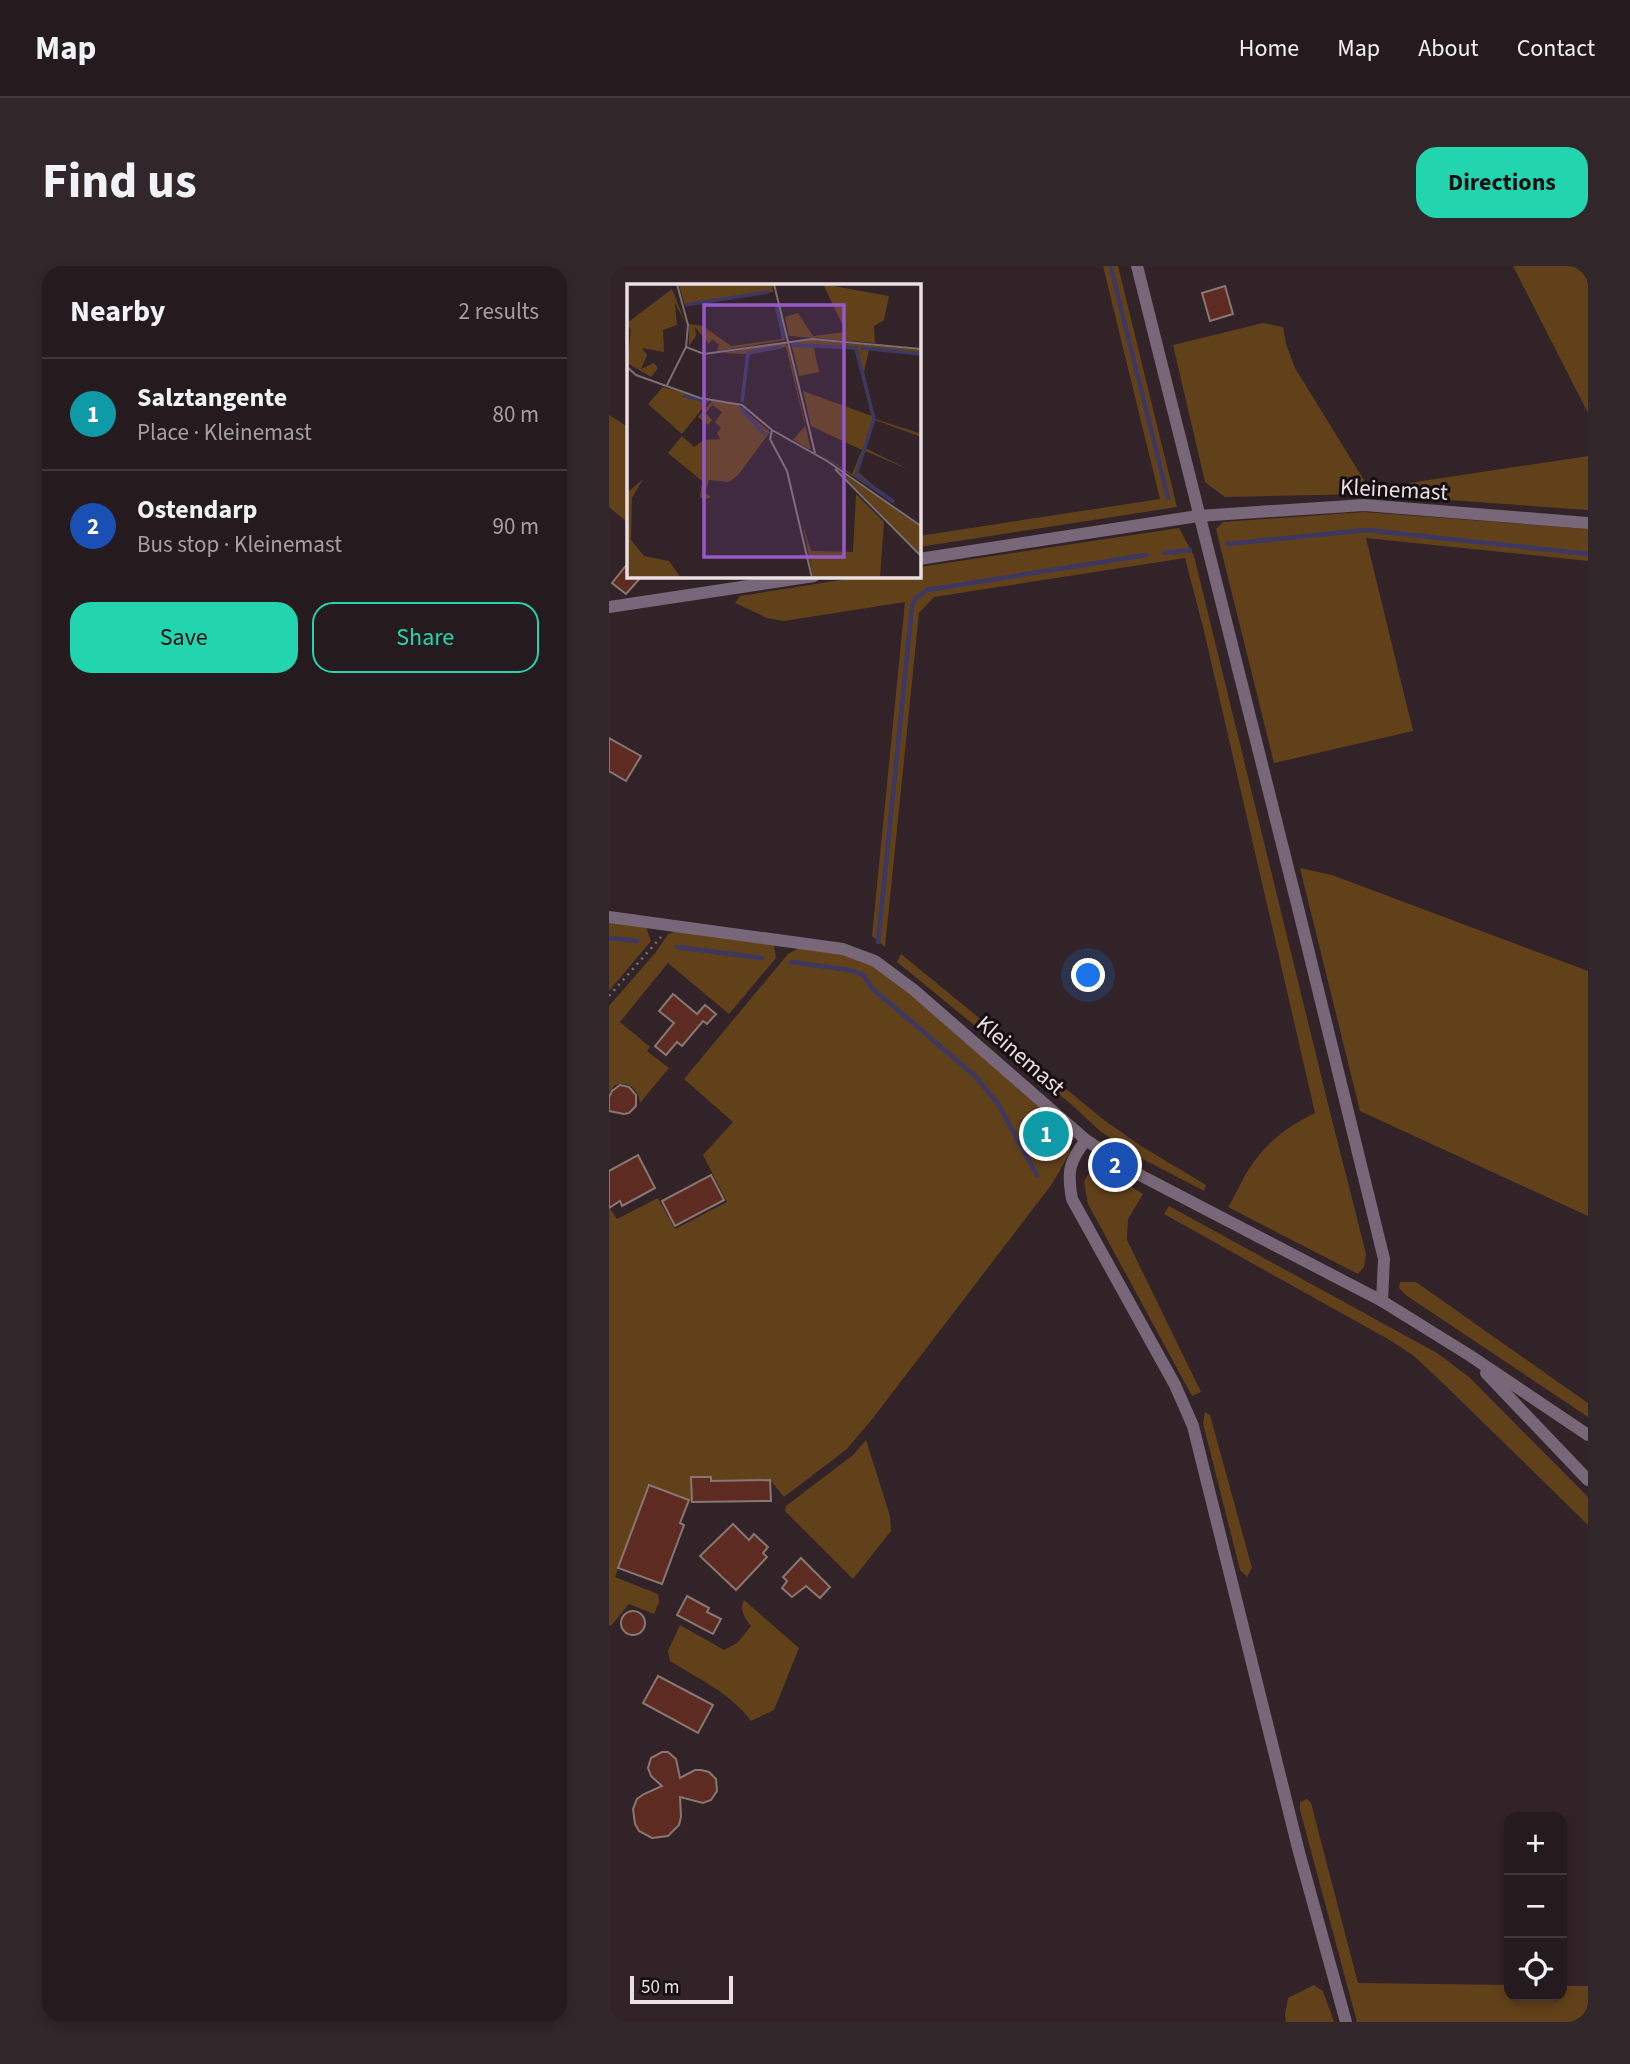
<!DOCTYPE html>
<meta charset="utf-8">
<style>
:root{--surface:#251a1d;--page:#31272a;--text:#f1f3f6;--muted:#a3a1a4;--line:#42383b;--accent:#22d5af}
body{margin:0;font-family:"Source Sans 3",sans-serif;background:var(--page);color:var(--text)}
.controls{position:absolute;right:21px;bottom:21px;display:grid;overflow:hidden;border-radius:14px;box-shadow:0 4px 10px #0003}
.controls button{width:63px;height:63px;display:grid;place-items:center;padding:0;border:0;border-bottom:2px solid var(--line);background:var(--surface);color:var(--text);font:35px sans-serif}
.scale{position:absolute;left:21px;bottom:18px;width:103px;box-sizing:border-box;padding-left:7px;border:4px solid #eadfe2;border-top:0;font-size:19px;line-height:24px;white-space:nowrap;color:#eadfe2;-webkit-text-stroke:5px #150e10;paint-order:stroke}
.you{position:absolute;left:480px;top:710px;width:24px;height:24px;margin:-18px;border:5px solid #fff;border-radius:50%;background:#1a73e8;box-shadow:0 0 0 10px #1a73e833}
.badge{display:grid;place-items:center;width:46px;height:46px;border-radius:50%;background:var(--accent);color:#fff;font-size:23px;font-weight:700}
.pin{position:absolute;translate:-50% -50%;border:4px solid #fff;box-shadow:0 2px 7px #0006}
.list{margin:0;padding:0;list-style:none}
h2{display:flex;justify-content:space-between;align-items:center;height:91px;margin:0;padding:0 28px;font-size:30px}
h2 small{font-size:23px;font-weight:400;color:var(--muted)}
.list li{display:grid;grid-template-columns:46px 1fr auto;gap:21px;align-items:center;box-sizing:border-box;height:112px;padding:0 28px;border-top:2px solid var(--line)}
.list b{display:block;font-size:26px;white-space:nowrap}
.list p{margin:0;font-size:23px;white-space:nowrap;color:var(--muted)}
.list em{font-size:23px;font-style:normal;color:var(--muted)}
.actions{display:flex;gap:14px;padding:21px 28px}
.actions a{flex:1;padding:16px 0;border:2px solid var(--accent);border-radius:21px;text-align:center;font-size:24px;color:var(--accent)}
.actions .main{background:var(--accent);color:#111}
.icon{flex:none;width:38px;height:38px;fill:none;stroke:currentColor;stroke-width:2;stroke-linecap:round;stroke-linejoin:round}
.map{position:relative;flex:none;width:979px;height:1756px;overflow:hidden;border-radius:21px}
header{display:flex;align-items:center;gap:42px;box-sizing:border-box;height:98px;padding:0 35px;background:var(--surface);border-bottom:2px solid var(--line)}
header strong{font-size:33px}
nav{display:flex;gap:38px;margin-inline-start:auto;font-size:24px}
.intro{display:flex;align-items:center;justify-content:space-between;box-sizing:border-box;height:168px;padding:0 42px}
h1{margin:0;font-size:49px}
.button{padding:18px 32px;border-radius:21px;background:var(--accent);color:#111;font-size:24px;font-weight:700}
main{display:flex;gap:42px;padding:0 42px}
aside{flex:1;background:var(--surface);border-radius:21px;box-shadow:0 4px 10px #0003}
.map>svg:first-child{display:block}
</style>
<header>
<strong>Map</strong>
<nav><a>Home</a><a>Map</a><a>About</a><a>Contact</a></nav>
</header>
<div class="intro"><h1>Find us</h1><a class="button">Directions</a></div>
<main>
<aside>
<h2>Nearby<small>2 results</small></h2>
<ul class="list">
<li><span class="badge" style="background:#0f9aa8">1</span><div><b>Salztangente</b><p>Place · Kleinemast</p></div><em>80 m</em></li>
<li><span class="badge" style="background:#1a4fb4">2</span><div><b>Ostendarp</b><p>Bus stop · Kleinemast</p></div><em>90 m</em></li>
</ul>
<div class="actions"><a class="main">Save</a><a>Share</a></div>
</aside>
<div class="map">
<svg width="979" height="1756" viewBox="0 0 979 1756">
<rect width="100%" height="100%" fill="#312327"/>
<g fill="#61411a">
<path d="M 494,0 L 509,0 L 568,241 L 310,281 L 310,270 L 551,233 Z"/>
<path d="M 904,0 L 979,0 L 979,147 Z"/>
<path d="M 654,57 L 674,61 L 677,78 L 686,102 L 758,219 L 764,217 L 787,219 L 979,190 L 979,244 L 757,228 L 616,231 L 596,216 L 564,79 Z"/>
<path d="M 0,149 L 19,161 L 19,257 L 0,241 Z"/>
<path d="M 755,246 L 979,263 L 979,295 L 757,272 L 804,465 L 665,497 L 607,263 L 614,256 Z"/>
<path d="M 570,262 L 585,290 L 720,842 L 757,988 L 755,1001 L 749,1008 L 619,941 C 627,929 632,915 640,903 C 658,875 678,861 706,847 L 595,365 L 576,292 L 325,331 L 310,347 L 276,681 L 263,670 L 296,336 L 175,355 L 158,352 L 126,337 L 131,330 L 257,310 L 310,310 L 310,301 Z"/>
<path d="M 691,602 L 723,609 L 979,705 L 979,950 L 751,845 Z"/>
<path d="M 0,655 L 37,661 L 42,675 L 0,725 Z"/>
<path d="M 70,664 L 165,679 L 167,692 L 120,748 L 59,697 L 11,756 L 41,781 L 38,785 L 60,802 L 31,837 C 29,823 21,815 6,819 L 0,826 L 0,740 L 47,686 L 59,668 Z"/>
<path d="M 192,681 L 229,686 L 260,697 L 320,742 L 461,864 L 463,872 L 460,888 L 443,918 L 264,1152 L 238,1183 L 175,1231 L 161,1214 L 102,1215 L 101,1211 L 83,1211 L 83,1236 L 40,1219 L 6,1311 L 49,1328 L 50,1336 L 45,1348 L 20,1338 L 2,1360 L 0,1359 L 0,941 L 8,953 L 49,932 L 66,963 L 118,936 L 94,889 L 124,856 L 75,813 L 179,688 Z"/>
<path d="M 292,688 L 495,854 L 532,880 L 597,919 L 595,925 L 528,890 L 491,865 L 463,839 L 288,696 Z"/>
<path d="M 489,904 L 507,911 L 534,928 L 519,953 L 518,974 L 592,1126 L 583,1130 L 479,938 L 475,916 L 479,908 Z"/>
<path d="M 560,940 L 828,1087 L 860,1111 L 979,1231 L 979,1259 L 841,1124 L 805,1090 L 779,1073 L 555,948 Z"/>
<path d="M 791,1016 L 807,1016 L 979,1137 L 979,1151 L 798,1030 L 790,1022 Z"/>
<path d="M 596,1146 L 601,1149 L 643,1302 L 638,1311 L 631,1304 L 594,1157 Z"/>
<path d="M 257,1174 L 281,1250 L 282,1265 L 244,1313 L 176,1245 L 177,1240 L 244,1189 Z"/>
<path d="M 135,1334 L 190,1382 L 165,1444 L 142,1455 C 123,1428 88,1412 61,1395 L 59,1385 L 71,1359 L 115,1384 L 128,1377 L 142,1360 C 136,1352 130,1344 135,1334 Z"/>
<path d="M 698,1533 L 702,1537 L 749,1717 L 900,1719 L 900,1730 L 953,1730 L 953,1720 L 979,1720 L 979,1756 L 748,1756 L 691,1544 L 691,1536 Z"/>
<path d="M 705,1719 L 714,1725 L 725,1756 L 677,1756 L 676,1749 L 679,1732 Z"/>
</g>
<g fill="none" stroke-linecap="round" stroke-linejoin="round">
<g stroke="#3d3763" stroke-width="4.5">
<path d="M 502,2 L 559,232"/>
<path d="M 618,278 L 757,264 L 979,288"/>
<path d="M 555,287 L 581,284"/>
<path d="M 0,672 L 28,675"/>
<path d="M 269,676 L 303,340 L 306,333 L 318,324 L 537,289"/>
<path d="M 68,681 L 153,692"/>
<path d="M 182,696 L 241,704 L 254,709 L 263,722 L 366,810 L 389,838 L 428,909"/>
</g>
</g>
<g fill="#5d2b21" stroke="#887672" stroke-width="2">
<path d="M 616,20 L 624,48 L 601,55 L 593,27 Z"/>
<path d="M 19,297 L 19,310 L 33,310 L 17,328 L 3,317 Z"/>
<path d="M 0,472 L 32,490 L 17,515 L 0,505 Z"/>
<path d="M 64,728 L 88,748 L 96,739 L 107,748 L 98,758 L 94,755 L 73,780 L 68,776 L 57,789 L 46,780 L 65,757 L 50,745 Z"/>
<path d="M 11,819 L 20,821 L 27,829 L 27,840 L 20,847 L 15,848 L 0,845 L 0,831 L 3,825 Z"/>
<path d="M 29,889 L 46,922 L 13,940 L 11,935 L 0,942 L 0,905 Z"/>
<path d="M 102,909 L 115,934 L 66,960 L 53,935 Z"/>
<path d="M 82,1211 L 102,1211 L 102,1215 L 161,1214 L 162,1235 L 83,1236 Z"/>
<path d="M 40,1219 L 80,1234 L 71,1257 L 75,1259 L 53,1318 L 9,1302 Z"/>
<path d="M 124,1258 L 140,1274 L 145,1268 L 159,1281 L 154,1287 L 158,1291 L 127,1324 L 91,1290 Z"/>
<path d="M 192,1292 L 221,1321 L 211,1332 L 197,1320 L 183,1331 L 173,1322 L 178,1315 L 174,1311 Z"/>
<path d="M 78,1330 L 100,1342 L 98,1346 L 112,1353 L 104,1368 L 68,1349 Z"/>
<circle cx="24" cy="1357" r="12"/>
<path d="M 49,1410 L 104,1439 L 89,1467 L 34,1437 Z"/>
<path d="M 53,1486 L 59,1486 L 67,1493 L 71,1512 L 86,1504 L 92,1504 L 100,1506 L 107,1513 L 108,1525 L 102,1534 L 94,1537 L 71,1531 L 72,1551 L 70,1559 L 59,1570 L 43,1572 L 30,1565 L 26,1558 L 24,1543 L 28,1533 L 35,1528 L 53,1520 L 42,1510 L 39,1502 L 42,1492 Z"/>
</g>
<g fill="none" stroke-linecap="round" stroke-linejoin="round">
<path stroke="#7f7275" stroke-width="2.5" stroke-dasharray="2 5" stroke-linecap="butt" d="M 0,730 L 52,671"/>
<g stroke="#776778" stroke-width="12">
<path d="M 528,0 L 689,642 L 775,993 L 773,1035"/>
<path d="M 310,293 L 589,250 L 755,239 L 979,257"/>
<path d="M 0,341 L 205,310"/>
<path d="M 0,651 L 234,683 L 266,695 L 305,724 L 477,874 L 527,907 L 773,1035 L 860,1089 L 979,1169"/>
<path d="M 477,874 C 460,895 458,906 463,933 L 566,1119 L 584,1160 L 690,1586 L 737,1756"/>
<path d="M 877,1107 L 979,1214"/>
</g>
</g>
<g text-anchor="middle" stroke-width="6" stroke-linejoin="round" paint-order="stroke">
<g font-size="23" fill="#eadfe2" stroke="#150e10">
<text transform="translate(785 223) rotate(3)" y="8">Kleinemast</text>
<text transform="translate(412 789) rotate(41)" y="8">Kleinemast</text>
</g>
</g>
<g transform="translate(18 18)">
<rect width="294" height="294" fill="#312327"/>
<path d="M 145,0 L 146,8 L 58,22 L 52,1 ZM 196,0 L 262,12 L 257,36 L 247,42 L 248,59 L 162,52 L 158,33 L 171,29 L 186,52 L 219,48 ZM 45,5 L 59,40 L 48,19 L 50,41 L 36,46 L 37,68 L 15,64 L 20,71 L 14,85 L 27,79 L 31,84 L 24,93 L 0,79 L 4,46 L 0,39 ZM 149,20 L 158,56 L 90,67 L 92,61 L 85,55 L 82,60 L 68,43 L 69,52 L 62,62 L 62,40 L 76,42 L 104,62 L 155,55 ZM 185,56 L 294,66 L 294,71 L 242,66 L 237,88 L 248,135 L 292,149 L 294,145 L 294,153 L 248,136 L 238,164 L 283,186 L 238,167 L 230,187 L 269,221 L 190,168 L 225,190 L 235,166 L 184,142 L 176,107 L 245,132 L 227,64 L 186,60 L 192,88 L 172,92 L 164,59 ZM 158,59 L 161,63 L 184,166 L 166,156 L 178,142 L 159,63 L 121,71 L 116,119 L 119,70 L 95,69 ZM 36,103 L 82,116 L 55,150 L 21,120 ZM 85,117 L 110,120 L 143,148 L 111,191 L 102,198 L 82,196 L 78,209 L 84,213 L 77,216 L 73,213 L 75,197 L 41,169 L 55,152 L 67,163 L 77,156 L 93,155 L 90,149 L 94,144 L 88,138 L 95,128 L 85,121 L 79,129 L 85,136 L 81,141 L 71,133 ZM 212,187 L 294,243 L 294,271 ZM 16,195 L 5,214 L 4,256 L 17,272 L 42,277 L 54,294 L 0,294 L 0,209 ZM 229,210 L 257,238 L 253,294 L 186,294 L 176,241 L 184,267 L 226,268 Z" fill="#61411a"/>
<path fill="none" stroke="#3d3763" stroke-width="3.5" d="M 58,21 L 142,8M 149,21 L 157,54M 165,61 L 231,64M 229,64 L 247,135 L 229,191 L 267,218M 234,64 L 294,70M 56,111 L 81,118M 115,118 L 121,69 L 154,63M 114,124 L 138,151"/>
<path fill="none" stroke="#7b6e72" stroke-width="2" d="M 147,0 L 188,169M 59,63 L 77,70 L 185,55 L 294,65M 0,83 L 9,91 L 73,114 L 115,121 L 145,146 L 200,177 L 294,242M 40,101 L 59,63 L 61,41 L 50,0M 145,146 L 143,155 L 160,187 L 185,294M 208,185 L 294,272"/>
<path fill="#9759c8" fill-opacity="0.15" stroke="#9759c8" stroke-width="3.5" d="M 77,21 L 217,21 L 217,273 L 77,273 Z"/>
<rect width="294" height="294" fill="none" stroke="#eadfe2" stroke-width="3.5"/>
</g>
</svg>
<div class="controls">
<button>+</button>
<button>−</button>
<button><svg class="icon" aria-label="locate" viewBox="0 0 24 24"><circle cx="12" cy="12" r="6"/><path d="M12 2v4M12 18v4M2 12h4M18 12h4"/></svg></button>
</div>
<div class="scale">50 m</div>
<div class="you"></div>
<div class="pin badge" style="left:437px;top:868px;background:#0f9aa8">1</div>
<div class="pin badge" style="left:506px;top:899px;background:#1a4fb4">2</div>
</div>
</main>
